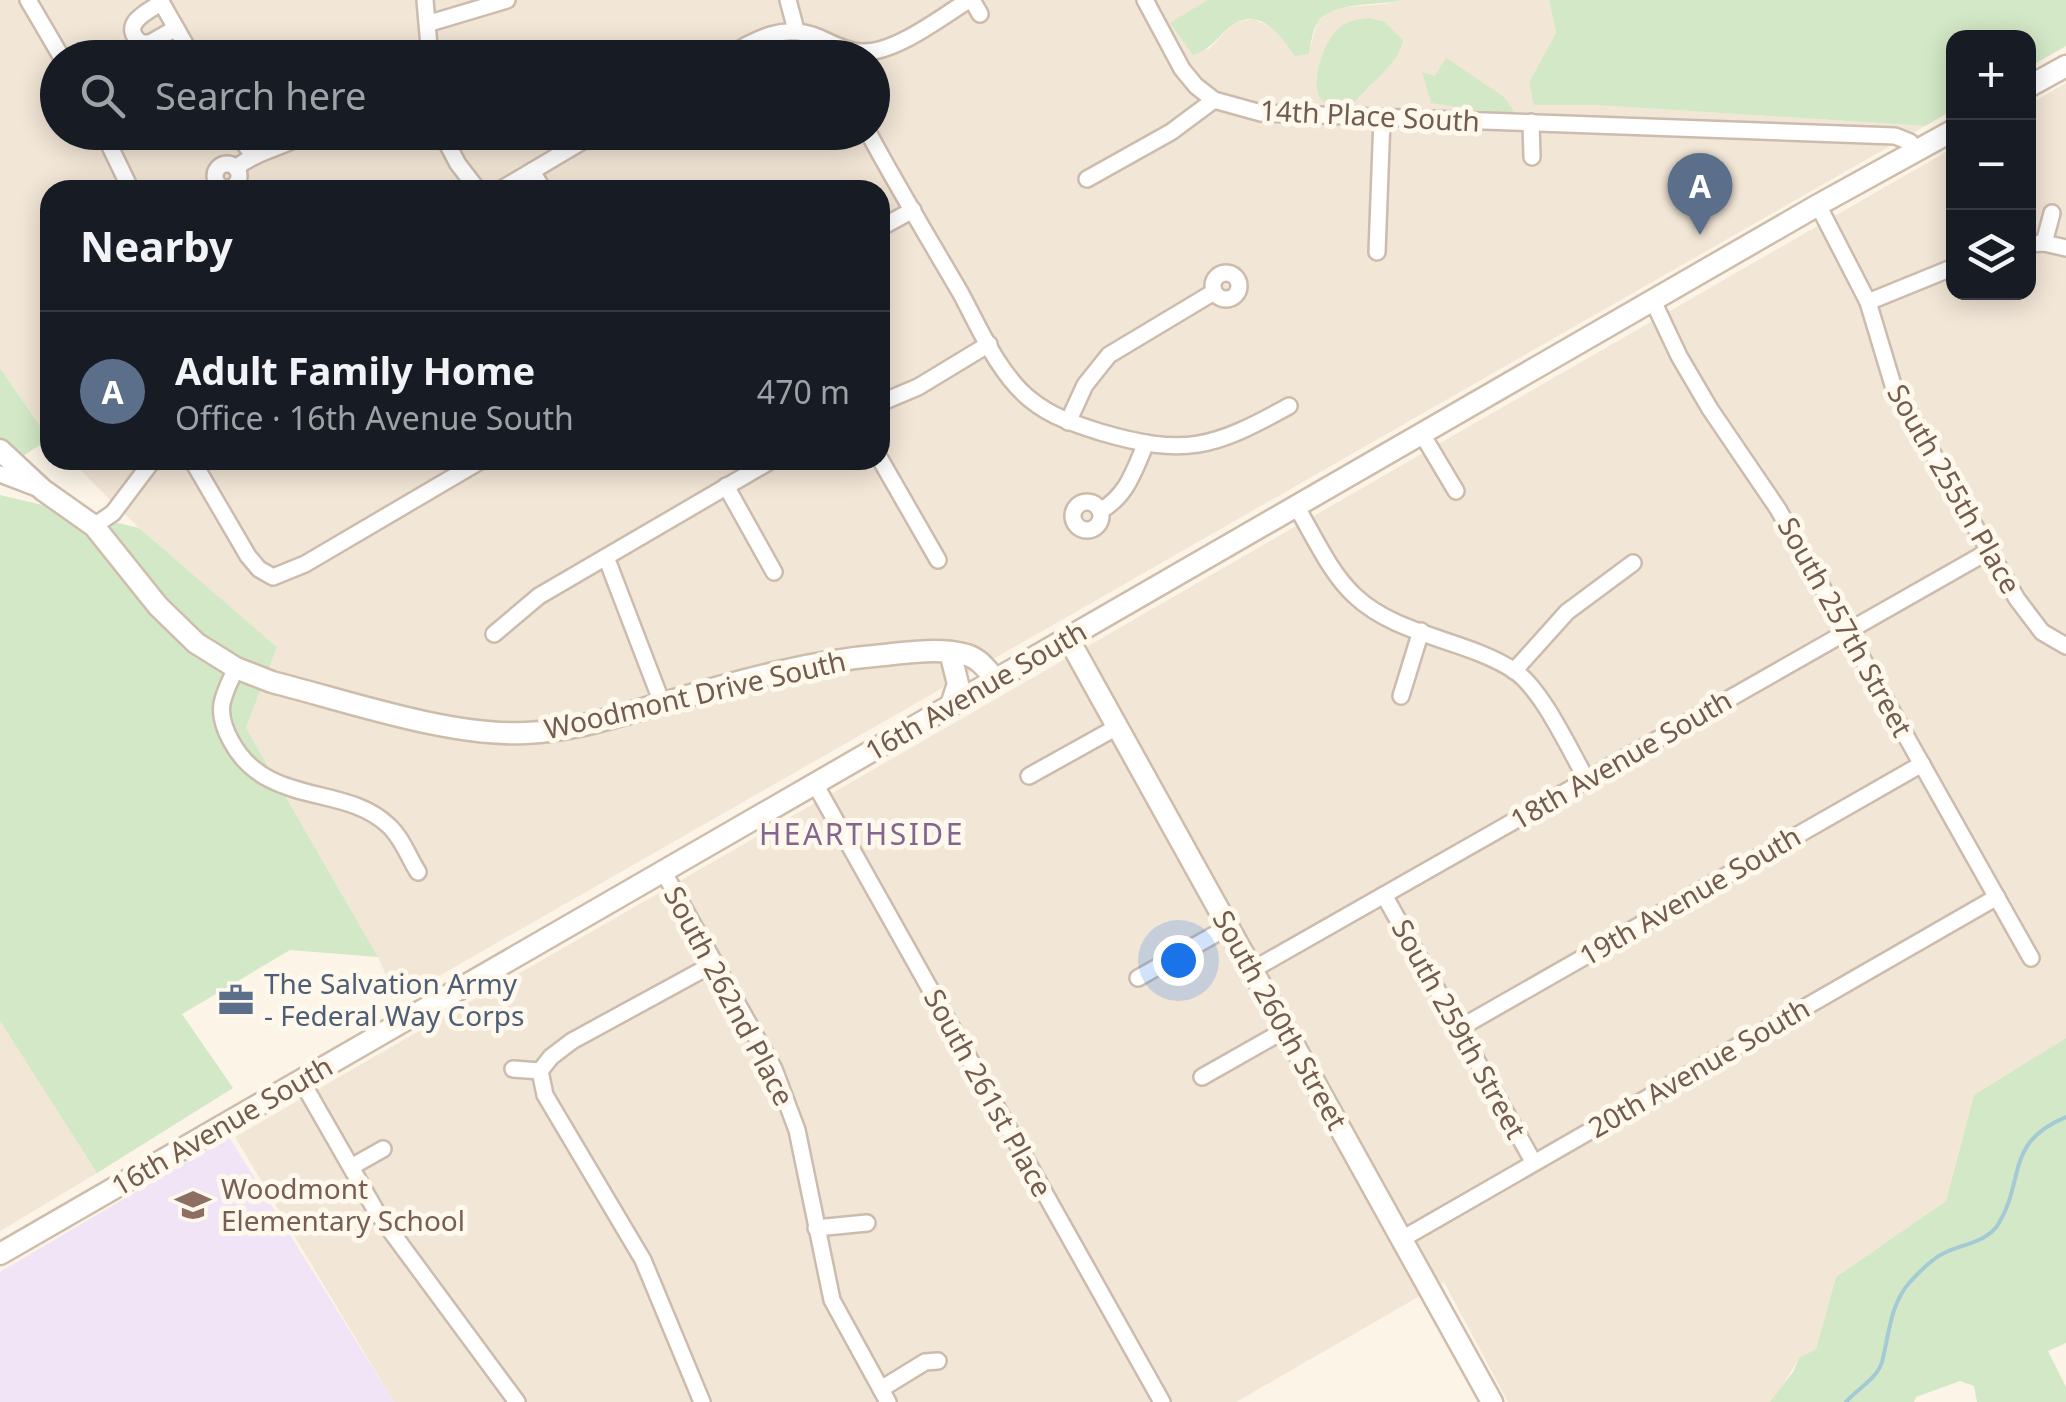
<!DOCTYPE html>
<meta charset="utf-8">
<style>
:root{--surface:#171b24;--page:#242831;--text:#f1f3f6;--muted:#9ea1a6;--line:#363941;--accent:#db2777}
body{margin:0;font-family:"Noto Sans",sans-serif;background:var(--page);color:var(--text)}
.controls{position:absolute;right:30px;top:30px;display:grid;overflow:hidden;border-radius:20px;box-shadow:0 5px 25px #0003}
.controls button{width:90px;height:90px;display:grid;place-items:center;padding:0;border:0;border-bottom:2px solid var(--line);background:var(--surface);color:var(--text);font:50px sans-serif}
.you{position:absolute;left:1178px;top:960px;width:35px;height:35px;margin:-25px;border:8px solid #fff;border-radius:50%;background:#1a73e8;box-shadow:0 0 0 15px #1a73e833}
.badge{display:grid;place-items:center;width:65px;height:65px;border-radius:50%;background:var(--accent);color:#fff;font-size:32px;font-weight:700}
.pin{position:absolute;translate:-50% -82px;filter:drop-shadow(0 2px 5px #0008)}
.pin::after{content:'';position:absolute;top:52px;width:35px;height:30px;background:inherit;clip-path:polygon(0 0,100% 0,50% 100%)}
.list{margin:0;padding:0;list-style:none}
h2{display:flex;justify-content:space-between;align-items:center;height:130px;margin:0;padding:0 40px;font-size:42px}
h2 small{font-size:32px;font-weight:400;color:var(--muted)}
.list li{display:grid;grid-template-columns:65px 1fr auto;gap:30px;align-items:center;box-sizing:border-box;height:160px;padding:0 40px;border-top:2px solid var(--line)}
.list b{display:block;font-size:38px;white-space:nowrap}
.list p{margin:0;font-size:32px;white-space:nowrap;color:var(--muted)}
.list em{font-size:32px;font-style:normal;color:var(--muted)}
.icon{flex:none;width:55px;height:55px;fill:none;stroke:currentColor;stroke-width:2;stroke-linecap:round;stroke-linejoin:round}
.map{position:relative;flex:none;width:2066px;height:1402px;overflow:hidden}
.search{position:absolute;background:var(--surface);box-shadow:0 5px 25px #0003;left:40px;top:40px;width:850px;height:110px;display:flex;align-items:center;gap:25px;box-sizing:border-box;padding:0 35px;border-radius:55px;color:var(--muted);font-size:38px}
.panel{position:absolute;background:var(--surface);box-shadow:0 5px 25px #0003;left:40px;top:180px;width:850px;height:290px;border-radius:30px}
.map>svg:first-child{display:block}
</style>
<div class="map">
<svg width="2066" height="1402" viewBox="0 0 2066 1402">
<rect width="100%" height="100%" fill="#fbf4e7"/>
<g fill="#f2e6d6" fill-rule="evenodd">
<path d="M 0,0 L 1207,0 L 1170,23 L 1208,50 L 1234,23 L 1253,19 L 1277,29 L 1309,54 L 1317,22 L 1334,8 L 1386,4 L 1401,0 L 1549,0 L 1556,33 L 1529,82 L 1535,105 L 1596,105 L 1925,126 L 397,1000 L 378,957 L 246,728 L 277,647 L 139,528 L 70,460 L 880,460 L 880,190 L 50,190 L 50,440 L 0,368 ZM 58,58 L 872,58 L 872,132 L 58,132 Z"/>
<path d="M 2066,83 L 2066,1038 L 1974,1095 L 1946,1201 L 1836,1277 L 1816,1349 L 1799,1358 L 1775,1398 L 1770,1402 L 1508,1402 L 1444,1282 L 1236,1402 L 394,1402 L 235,1137 L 1953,148 L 1954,292 L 2028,292 L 2029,105 Z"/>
<path d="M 0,1021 L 97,1173 L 0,1231 Z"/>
</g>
<path fill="#f1e4f7" d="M 229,1137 L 394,1402 L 0,1402 L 0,1272 Z"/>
<g fill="#d3e8c6">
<path d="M 1207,0 L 1401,0 C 1376,7 1332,0 1317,23 C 1312,31 1311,45 1309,54 L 1295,56 C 1281,36 1260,5 1231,26 C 1217,37 1212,49 1193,55 L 1170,23 Z"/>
<path d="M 1549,0 L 2066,0 L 2066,46 L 2029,67 L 2028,38 L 1954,38 L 1953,110 L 1925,126 L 1596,105 L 1534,105 L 1529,82 L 1556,33 Z"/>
<path d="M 1369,18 L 1385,22 L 1403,40 C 1399,64 1370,82 1355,102 C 1298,125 1316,50 1338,29 C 1345,21 1359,19 1369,18 Z"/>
<path d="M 1446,58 L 1504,97 L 1517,116 L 1431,103 L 1422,72 L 1435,76 Z"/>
<path d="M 0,368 L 49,439 L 0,471 Z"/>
<path d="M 0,495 L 139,528 L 277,647 L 246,728 L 378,957 L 290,950 L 182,1014 L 233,1088 L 97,1173 L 0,1021 Z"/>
<path d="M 2066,1038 L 2066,1343 L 2048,1351 L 2066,1387 L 2066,1402 L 1977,1402 L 1974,1386 L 1960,1381 L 1916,1397 L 1914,1402 L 1770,1402 L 1793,1372 L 1799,1358 L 1816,1349 L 1836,1277 L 1946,1201 L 1974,1095 Z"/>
</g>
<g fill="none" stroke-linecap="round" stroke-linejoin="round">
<path stroke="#a4cbd5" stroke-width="4" d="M 1846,1402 C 1857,1389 1877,1379 1882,1362 C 1889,1335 1890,1304 1910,1282 C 1919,1272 1933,1258 1946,1252 C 1963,1244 1988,1242 1999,1223 C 2025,1179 2005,1142 2066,1117"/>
<defs>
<g id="street">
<path d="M 28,0 L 62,58"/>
<path d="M 160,0 L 193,58"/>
<path d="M 425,0 L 430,58"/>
<path d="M 788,0 L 796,30"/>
<path d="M 972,0 L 980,14"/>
<path d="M 1145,0 L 1182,69 L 1196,86 L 1214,100 L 1261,113 L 1895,136 L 1910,142 L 1916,152"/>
<path d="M 161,3 C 146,12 119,25 141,43 L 150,43 L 176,28"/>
<path d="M 430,23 L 507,0"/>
<path d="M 725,58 C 756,39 784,22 820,38 C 833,44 850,53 864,52 C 897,52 941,17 969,0"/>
<path d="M 1531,122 L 1532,157"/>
<path d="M 103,132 L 131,190"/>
<path d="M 236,132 L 252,154"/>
<path d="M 441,132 L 458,164 L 478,190"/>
<path d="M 868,132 C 897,186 929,239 960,292 C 979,327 999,375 1031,400 C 1052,417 1075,424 1100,432 C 1185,457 1213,448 1289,406"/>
<circle cx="227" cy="176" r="12"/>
<path d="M 236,168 C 256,151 285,147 310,132"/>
<path d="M 532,171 L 543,190"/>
<path d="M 1087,179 L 1171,132 L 1214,100"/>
<path d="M 500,190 L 598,132"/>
<path d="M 1818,205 L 1868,302 L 1893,385 L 2017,599 L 2042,632 L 2066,646"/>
<path d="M 880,228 L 913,210"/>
<path d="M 2044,243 L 2052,213"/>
<path d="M 2028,244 L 2044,243 L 2066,248"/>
<path d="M 1377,252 L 1382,119"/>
<circle cx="1226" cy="286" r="13"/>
<path d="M 1653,301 L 1679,356 L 1710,409 L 1778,509 L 2031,958"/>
<path d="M 1868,302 L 1954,267"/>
<path d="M 880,403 L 918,387 L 989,344"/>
<path d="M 1068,422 L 1085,385 L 1109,355 L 1214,292"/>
<path d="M 1422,434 L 1456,491"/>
<path d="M 880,459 L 938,560"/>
<path d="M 192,460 L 248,556 L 259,569 L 273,577 L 305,564 L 482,460"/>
<path d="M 0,474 L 39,489"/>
<path d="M 726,486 L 774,572"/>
<circle cx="1087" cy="516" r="14"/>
<path d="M 1296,506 C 1314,536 1330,573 1355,596 C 1399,637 1466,639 1515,671 C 1543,691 1569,749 1587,780"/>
<path d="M 1100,511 C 1127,496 1134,471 1146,443"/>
<path d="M 94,526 L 113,513 L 153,460"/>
<path d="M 606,557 L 662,703"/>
<path d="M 494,634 L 539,596 L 772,460"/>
<path d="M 236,668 C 231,679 224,692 222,704 C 220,716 225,730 231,741 C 267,808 345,783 389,826 C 402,838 409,858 418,872"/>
<path d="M 1514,671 L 1567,612 L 1633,563"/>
<path d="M 1401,696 L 1421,631"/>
<path d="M 1029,776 L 1117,727"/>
<path d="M 815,784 L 1162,1402"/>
<path d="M 663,871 L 774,1069 L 797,1130 L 832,1300 L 888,1402"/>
<path d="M 1384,895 L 1534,1163"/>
<path d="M 1252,970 L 1989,551"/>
<path d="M 1138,978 L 1228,927"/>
<path d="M 1458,1029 L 1922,764"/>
<path d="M 513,1069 L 540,1071"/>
<path d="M 540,1071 L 545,1095 L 643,1260 L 702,1402"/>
<path d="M 540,1071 L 551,1057 L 572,1041 L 715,963"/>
<path d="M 1202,1077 L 1285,1030"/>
<path d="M 301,1080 L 376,1211 L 517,1402"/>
<path d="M 351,1167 L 383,1149"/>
<path d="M 816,1228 L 867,1223"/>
<path d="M 1402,1239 L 1997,897"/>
<path d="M 881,1389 L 925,1362 L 938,1361"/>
</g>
<g id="secondary">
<path d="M 2028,87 L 2066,66"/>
<path d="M 0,450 L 43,490 L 94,526 L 158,606 L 196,643 L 236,668 L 272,682 C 347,701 450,737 526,733 C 575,731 621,715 667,702 C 738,681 809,661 884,655 C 909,652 942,648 967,655 C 980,659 987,670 996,680"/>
<path d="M 1068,638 L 1492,1402"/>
<path d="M 950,652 L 958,684 L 951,705"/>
<path d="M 0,1254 L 1818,205 L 1954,130"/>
</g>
</defs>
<use href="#street" stroke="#ccbcae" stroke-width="20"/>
<use href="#secondary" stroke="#cfbdab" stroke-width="25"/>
<use href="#street" stroke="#fff" stroke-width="15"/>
<use href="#secondary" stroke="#fff" stroke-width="20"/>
</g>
<defs>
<symbol id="office-bare" viewBox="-9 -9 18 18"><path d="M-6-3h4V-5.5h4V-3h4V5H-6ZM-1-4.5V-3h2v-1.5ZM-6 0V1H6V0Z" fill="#5c6f8a" stroke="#fef8ed" stroke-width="2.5" paint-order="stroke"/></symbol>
<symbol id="school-bare" viewBox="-9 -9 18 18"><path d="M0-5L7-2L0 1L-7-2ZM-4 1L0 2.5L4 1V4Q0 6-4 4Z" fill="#8d6e63" stroke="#fef8ed" stroke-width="2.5" paint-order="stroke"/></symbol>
</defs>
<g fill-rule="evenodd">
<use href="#office-bare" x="211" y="975" width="50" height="50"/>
<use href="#school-bare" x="168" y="1180" width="50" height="50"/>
</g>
<g text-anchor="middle" stroke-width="10" stroke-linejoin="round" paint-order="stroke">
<g font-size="28" fill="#735c4d" stroke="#fef8ed">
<text transform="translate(1370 116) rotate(3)" y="10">14th Place South</text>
<text transform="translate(1954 489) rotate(60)" y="10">South 255th Place</text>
<text transform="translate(1845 627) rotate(61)" y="10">South 257th Street</text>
<text transform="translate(976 691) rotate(-30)" y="10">16th Avenue South</text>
<text transform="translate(695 695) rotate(-13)" y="10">Woodmont Drive South</text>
<text transform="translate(1621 760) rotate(-30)" y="10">18th Avenue South</text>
<text transform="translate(1690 896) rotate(-30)" y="10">19th Avenue South</text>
<text transform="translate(729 996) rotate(62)" y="10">South 262nd Place</text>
<text transform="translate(1280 1020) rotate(61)" y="10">South 260th Street</text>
<text transform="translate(1459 1029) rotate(61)" y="10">South 259th Street</text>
<text transform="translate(1699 1068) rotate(-30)" y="10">20th Avenue South</text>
<text transform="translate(988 1093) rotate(61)" y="10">South 261st Place</text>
<text transform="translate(222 1126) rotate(-30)" y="10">16th Avenue South</text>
</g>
<g font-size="28" fill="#4e5e75" stroke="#fef8ed" text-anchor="start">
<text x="264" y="994">The Salvation Army<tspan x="264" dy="32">- Federal Way Corps</tspan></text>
</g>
<g font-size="28" fill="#785e54" stroke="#fef8ed" text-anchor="start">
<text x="221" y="1199">Woodmont<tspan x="221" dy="32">Elementary School</tspan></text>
</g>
<g font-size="30" letter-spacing="2.5" fill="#83658f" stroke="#fef8ed">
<text x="862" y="845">HEARTHSIDE</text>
</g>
</g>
</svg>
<div class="controls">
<button>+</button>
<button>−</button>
<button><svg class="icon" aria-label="layers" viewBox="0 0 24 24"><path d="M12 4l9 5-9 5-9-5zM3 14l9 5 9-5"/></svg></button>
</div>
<div class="you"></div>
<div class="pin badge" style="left:1700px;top:235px;background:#5c6f8a">A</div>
<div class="search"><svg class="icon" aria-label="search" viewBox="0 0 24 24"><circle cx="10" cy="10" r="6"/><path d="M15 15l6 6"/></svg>Search here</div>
<section class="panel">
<h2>Nearby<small></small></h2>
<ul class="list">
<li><span class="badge" style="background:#5c6f8a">A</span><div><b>Adult Family Home</b><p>Office · 16th Avenue South</p></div><em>470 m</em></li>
</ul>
</section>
</div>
